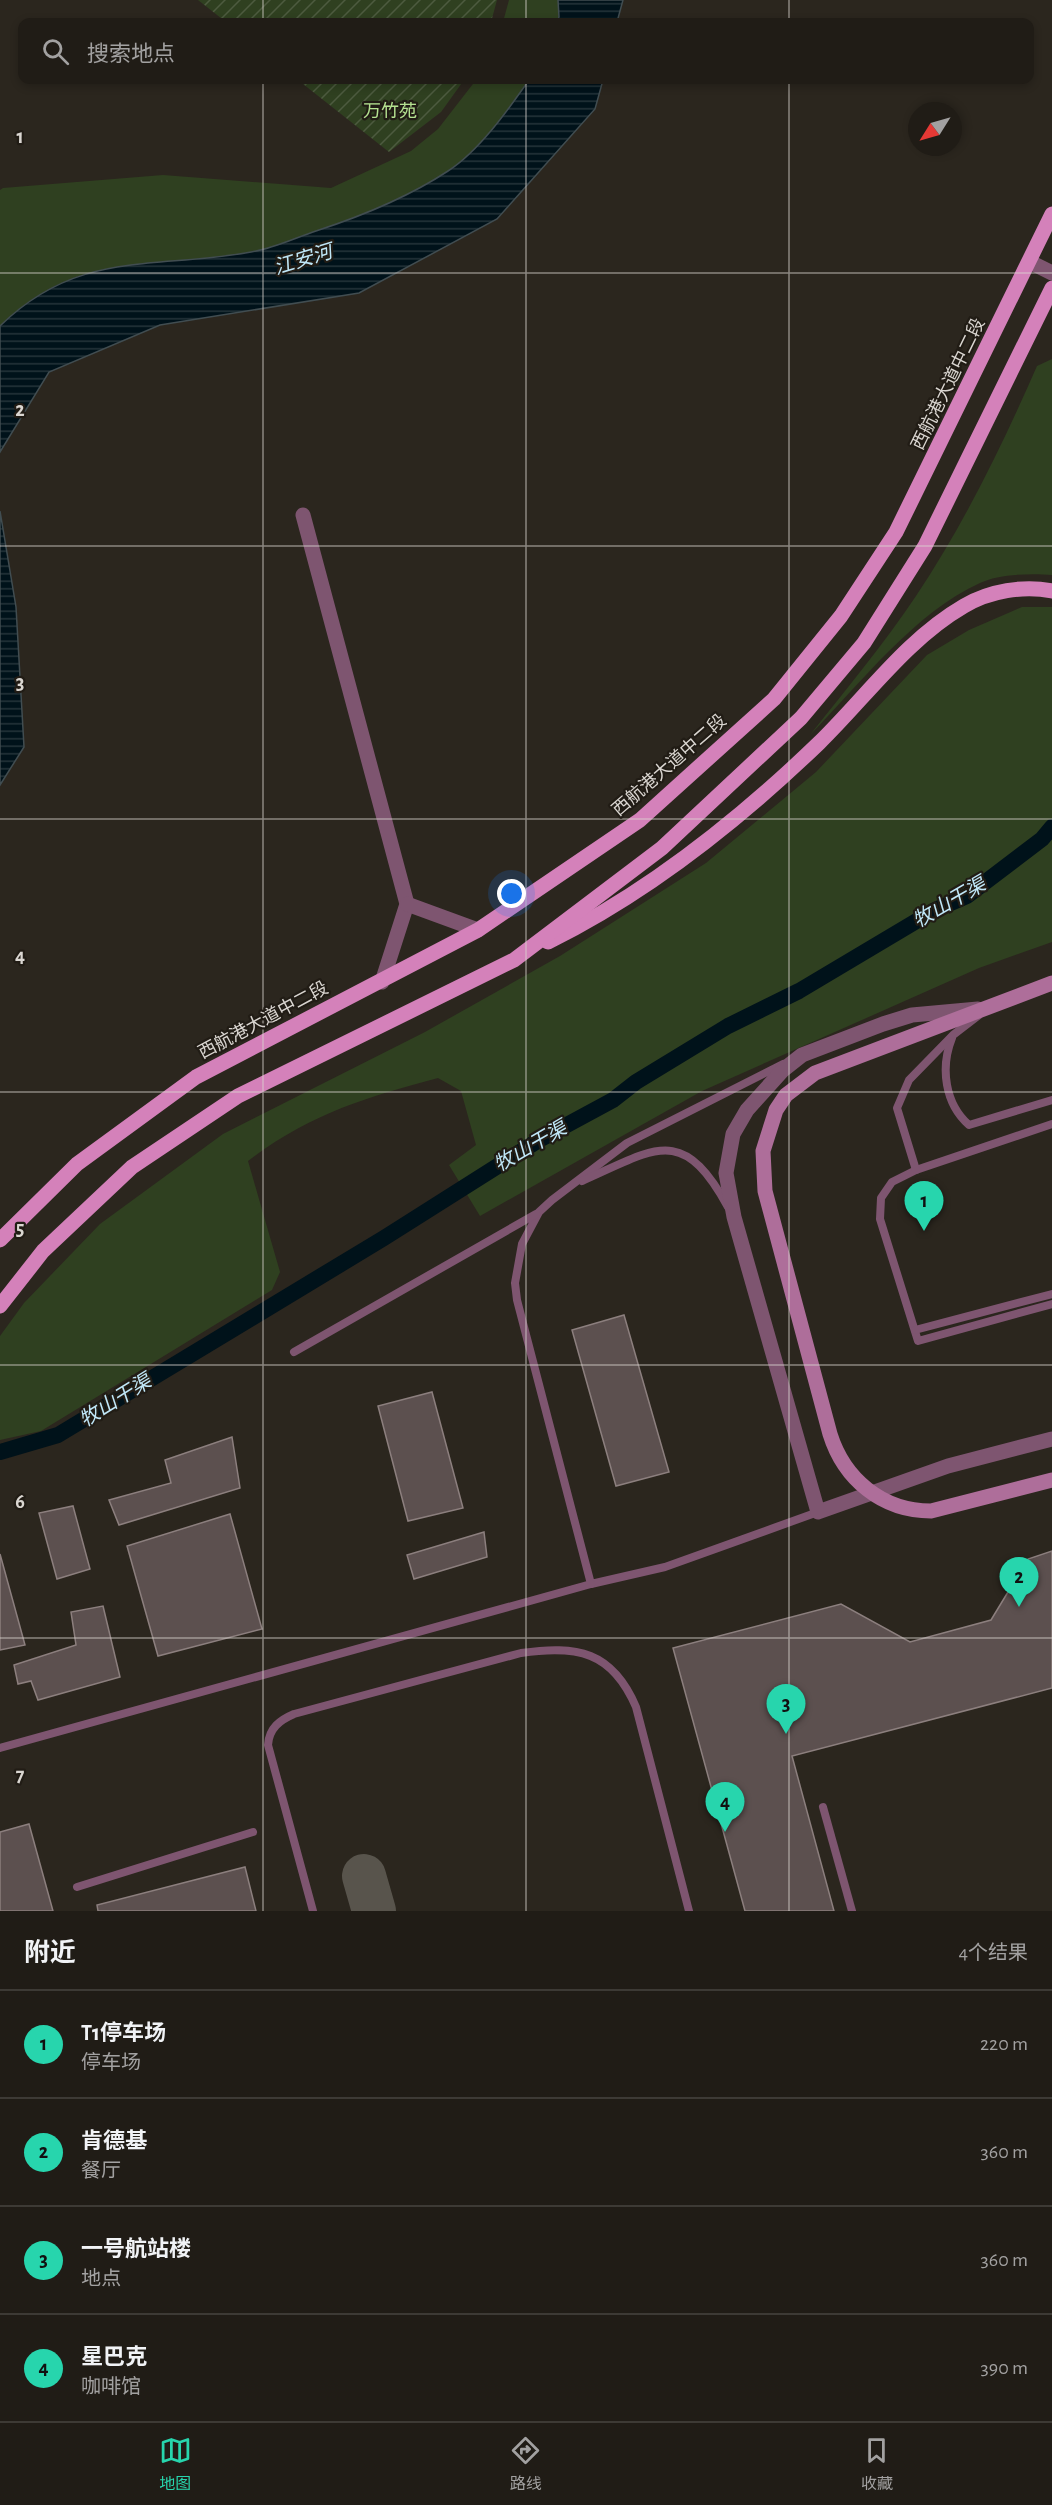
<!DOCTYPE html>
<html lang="zh">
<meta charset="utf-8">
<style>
:root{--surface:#201c16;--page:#28251f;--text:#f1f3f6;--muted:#a2a1a1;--line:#3d3a35;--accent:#27d5ad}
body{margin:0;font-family:"Alegreya Sans","Noto Sans SC",sans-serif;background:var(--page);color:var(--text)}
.compass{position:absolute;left:908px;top:102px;width:54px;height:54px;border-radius:50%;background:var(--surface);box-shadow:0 3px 9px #0003;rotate:233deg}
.you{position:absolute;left:512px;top:894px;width:21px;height:21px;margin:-15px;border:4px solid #fff;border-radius:50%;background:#1a73e8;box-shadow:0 0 0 9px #1a73e833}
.badge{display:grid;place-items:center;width:39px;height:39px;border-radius:50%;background:var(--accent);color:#111;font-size:20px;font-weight:700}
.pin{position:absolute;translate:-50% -50px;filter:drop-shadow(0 2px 3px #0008)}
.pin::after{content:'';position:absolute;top:32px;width:21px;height:18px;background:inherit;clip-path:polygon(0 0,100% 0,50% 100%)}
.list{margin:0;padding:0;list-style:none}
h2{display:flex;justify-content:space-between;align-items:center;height:78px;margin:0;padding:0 24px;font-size:26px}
h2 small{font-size:20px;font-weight:400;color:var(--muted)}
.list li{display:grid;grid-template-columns:39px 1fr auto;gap:18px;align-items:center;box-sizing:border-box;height:108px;padding:0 24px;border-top:2px solid var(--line)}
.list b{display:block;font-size:22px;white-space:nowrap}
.list p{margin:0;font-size:20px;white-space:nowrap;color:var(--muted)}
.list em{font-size:20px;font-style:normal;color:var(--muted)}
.icon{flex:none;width:33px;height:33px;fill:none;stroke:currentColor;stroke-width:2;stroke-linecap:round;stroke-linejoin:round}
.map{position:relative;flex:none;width:1052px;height:1911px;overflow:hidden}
.search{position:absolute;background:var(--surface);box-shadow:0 3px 9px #0003;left:18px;right:18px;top:18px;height:66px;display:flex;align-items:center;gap:15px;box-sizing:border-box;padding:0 21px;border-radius:12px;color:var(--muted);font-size:22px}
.sheet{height:510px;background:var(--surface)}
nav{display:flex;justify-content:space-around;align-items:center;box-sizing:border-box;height:84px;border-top:2px solid var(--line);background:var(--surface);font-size:16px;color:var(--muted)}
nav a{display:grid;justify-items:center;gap:3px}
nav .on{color:var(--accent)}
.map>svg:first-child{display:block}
</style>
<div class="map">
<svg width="1052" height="1911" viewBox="0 0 1052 1911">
<defs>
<pattern id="garden-furrows" width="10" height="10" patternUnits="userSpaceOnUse" patternTransform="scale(1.5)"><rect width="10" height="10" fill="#2f4020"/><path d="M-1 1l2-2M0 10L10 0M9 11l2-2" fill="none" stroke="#4d5b3f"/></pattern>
<pattern id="water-rules" width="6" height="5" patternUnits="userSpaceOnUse" patternTransform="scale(1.5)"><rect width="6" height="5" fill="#00121a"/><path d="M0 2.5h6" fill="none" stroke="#25343a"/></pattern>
</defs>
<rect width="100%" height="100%" fill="#2b261e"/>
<g fill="#2f4020">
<path d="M 509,0 L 558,0 L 559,17 L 557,22 L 503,22 Z"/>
<path d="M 476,80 L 529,80 C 508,110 479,151 448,171 C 407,198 362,216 316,231 C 295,238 272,249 251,252 C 153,270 79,249 0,326 L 0,190 L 3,188 L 163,175 L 331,188 L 411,151 L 438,129 Z"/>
<path d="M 1052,359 L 1052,575 C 1032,573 998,574 980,583 C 915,612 860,684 810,735 C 846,689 884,644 916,596 C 964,524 1002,446 1037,366 Z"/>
<path d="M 1022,607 L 1052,607 L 1052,942 L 979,968 L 702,1091 L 480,1216 L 449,1165 L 476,1145 L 461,1091 L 438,1078 C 366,1097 308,1115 248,1161 L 280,1272 L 272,1290 L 41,1431 L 0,1440 L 0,1336 L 24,1303 L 100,1224 L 223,1134 L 425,1032 L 560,956 L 706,863 L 816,772 L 927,655 L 969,630 Z"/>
</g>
<g fill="url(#garden-furrows)">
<path d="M 198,0 L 497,0 L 491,22 L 226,22 Z"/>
<path d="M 298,80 L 464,80 L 441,112 L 389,152 Z"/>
</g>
<g fill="url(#water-rules)" stroke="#414d51" stroke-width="1.5">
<path d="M 558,0 L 623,0 L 617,22 L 557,22 L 559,17 Z"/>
<path d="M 529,80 L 603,80 L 595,109 L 497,219 L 359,293 L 160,325 L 49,372 L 0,452 L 0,326 C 79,249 153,270 251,252 C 272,249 295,238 316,231 C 362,216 407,198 448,171 C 479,151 508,110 529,80 Z"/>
<path d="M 0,511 L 16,607 L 24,747 L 0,785 Z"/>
</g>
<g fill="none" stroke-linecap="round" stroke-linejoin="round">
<path stroke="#00121a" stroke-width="16" d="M 0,1452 L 58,1435 L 384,1238 L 539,1140 L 613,1100 L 636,1082 L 728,1026 L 799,991 L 935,910 L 967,896 L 1042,839 L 1052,827"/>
<path stroke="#58544c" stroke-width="44" d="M 364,1876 L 374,1911"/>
</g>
<g fill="#5c504f" stroke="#8c7f7e" stroke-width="1.5">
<path d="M 624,1315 L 669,1472 L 616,1486 L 572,1330 Z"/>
<path d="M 432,1392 L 463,1508 L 408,1521 L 378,1406 Z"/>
<path d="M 232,1437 L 240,1488 L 119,1525 L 109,1500 L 171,1483 L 165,1460 Z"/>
<path d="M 73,1506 L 90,1569 L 57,1579 L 39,1513 Z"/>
<path d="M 230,1514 L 262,1629 L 158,1656 L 127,1546 Z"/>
<path d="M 484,1532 L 487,1557 L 414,1579 L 407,1555 Z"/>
<path d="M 1052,1551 L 1052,1688 L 792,1756 L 834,1911 L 745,1911 L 673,1648 L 841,1604 L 910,1642 L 991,1620 L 1028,1559 Z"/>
<path d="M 0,1554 L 25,1645 L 0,1650 Z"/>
<path d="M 103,1606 L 120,1677 L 38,1700 L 31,1681 L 18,1684 L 14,1665 L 76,1645 L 71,1612 Z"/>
<path d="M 29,1824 L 53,1911 L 0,1911 L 0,1832 Z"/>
<path d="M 245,1867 L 256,1911 L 98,1911 L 97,1905 Z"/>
</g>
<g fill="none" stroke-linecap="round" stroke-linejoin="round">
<g stroke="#7e5570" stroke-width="8">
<path d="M 952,1038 C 940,1068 945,1104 969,1125 L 1052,1100"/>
<path d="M 783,1064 L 627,1143 L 552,1200 L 539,1212 L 522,1244 L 515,1283 L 517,1300 L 591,1584 L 665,1567 L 818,1512"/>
<path d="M 1052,1124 L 916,1170 L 892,1182 L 881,1198 L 880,1219 L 918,1341 L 1052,1304"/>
<path d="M 916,1170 L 897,1108 L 909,1080 L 953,1035 L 979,1015"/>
<path d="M 582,1181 C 655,1149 682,1123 728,1207"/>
<path d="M 915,1330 L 1052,1294"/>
<path d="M 294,1352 L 536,1214"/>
<path d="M 0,1748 L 591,1584"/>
<path d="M 823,1807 L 852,1911"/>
<path d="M 77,1887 L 253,1832"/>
<path d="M 313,1911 L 268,1745 C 269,1728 280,1720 294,1714 L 521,1653 C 577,1645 612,1651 636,1707 L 689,1911"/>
</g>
<g stroke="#7e5570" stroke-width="15">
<path d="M 1030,262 L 1052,273"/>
<path d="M 303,515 L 407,904 L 382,982"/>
<path d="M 407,904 L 478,930"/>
</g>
<path stroke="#7e5570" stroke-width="15" d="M 978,1009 L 912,1015 L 883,1024 L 802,1055 L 783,1070 L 747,1110 L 733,1134 L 726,1173 L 734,1217 L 818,1512 L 948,1466 L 1052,1439"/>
<path stroke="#ae6e9a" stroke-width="15" d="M 1052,983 L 815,1073 L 786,1095 L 776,1110 L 763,1151 L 765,1191 L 830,1434 C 844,1479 882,1511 931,1511 L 1052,1480"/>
<g stroke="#d481ba" stroke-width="15">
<path d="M 548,942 C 649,892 738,821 819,743 C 866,697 907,639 964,606 C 989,591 1024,585 1052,591"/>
<path d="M 0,1240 L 77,1164 L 196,1077 L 478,930 L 640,820 L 774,699 L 841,616 L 896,532 L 1052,214"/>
<path d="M 0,1306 L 43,1251 L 132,1167 L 238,1096 L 514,960 L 662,848 L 801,718 L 864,643 L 925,546 L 1052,288"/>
</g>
</g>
<path fill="none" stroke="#dad6d1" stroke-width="1.5" stroke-opacity="0.55" d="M 263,0 L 263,22M 526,0 L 526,22M 789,0 L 789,22M 263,80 L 263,1911M 526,80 L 526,1911M 789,80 L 789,1911M 0,273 L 1052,273M 0,546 L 1052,546M 0,819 L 1052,819M 0,1092 L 1052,1092M 0,1365 L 1052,1365M 0,1638 L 1052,1638"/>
<g text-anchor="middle" stroke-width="4.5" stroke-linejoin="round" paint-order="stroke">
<g font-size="18" fill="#b5e291" stroke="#211c15">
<text x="390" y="117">万竹苑</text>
</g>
<g font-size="18" fill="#dad6d1" stroke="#211c15">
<text transform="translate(948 384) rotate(-64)" y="6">西航港大道中二段</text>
<text transform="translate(669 765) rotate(-41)" y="6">西航港大道中二段</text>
<text transform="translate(263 1020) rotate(-28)" y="6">西航港大道中二段</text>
</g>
<g font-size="20" font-style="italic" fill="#c0e7f8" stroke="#211c15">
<text transform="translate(303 259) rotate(-17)" y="7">江安河</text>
<text transform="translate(949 902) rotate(-30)" y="7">牧山干渠</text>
<text transform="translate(530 1146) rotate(-30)" y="7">牧山干渠</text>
<text transform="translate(115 1400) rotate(-32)" y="7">牧山干渠</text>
</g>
</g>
<g font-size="20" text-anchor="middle" font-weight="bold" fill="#dad6d1" stroke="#211c15" stroke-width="4.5" stroke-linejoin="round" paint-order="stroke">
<text x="20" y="143">1</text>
<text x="20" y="416">2</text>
<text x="20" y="689">3</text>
<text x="20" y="962">4</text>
<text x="20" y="1235">5</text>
<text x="20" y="1508">6</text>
<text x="20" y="1781">7</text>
</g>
</svg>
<svg class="compass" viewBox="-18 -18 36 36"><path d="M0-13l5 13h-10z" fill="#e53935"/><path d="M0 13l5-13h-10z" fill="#a2a1a1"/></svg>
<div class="you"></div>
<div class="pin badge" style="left:924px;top:1231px">1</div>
<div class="pin badge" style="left:1019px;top:1607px">2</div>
<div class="pin badge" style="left:786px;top:1734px">3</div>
<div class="pin badge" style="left:725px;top:1832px">4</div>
<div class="search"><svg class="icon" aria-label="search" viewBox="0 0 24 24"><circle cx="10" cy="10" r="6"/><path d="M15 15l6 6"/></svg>搜索地点</div>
</div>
<section class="sheet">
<h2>附近<small>4个结果</small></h2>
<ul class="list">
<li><span class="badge">1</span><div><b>T1停车场</b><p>停车场</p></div><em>220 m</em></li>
<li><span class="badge">2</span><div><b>肯德基</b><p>餐厅</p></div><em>360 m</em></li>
<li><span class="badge">3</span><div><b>一号航站楼</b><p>地点</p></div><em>360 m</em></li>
<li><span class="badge">4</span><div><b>星巴克</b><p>咖啡馆</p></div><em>390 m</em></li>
</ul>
</section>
<nav>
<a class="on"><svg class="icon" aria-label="map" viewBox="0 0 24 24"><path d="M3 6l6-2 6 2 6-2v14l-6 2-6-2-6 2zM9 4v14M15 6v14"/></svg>地图</a>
<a><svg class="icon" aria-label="directions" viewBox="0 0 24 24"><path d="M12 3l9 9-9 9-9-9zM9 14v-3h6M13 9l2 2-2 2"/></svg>路线</a>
<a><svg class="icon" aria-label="saved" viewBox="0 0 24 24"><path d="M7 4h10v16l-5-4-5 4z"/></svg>收藏</a>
</nav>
